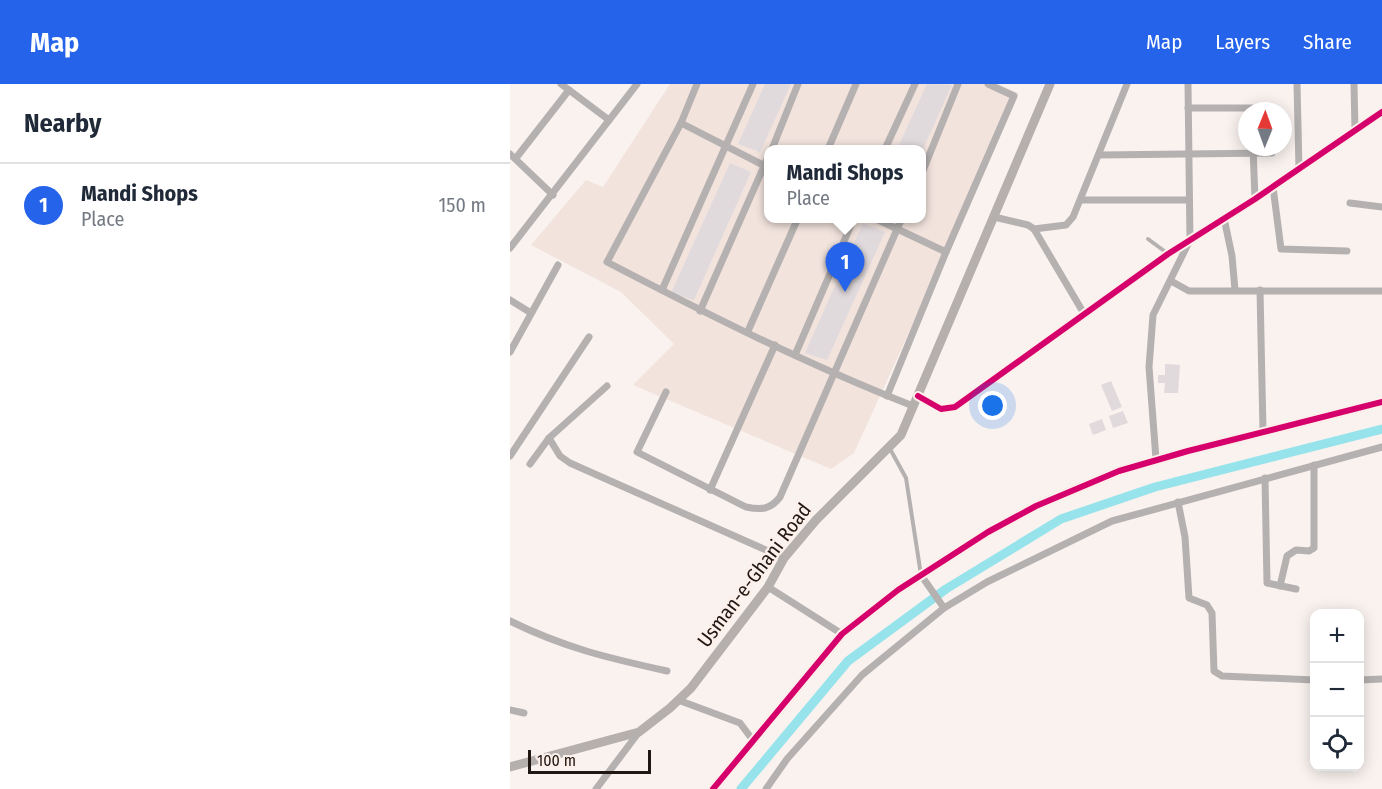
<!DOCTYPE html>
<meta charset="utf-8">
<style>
:root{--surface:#fff;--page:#f2f2f3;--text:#1f2937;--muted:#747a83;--line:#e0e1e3;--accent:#2563eb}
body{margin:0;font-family:"Fira Sans Condensed",sans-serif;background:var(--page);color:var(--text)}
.controls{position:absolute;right:18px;bottom:18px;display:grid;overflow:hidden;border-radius:12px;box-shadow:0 3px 15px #0003}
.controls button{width:54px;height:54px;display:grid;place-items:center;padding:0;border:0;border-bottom:2px solid var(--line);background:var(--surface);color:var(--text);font:30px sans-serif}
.compass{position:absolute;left:728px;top:18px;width:54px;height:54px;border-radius:50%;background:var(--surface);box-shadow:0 3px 15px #0003;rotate:1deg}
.scale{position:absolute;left:18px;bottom:15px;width:123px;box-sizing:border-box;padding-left:6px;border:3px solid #211712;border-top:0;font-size:16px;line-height:21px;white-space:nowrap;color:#211712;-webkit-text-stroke:4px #fdf0eb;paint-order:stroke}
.you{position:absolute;left:483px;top:322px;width:21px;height:21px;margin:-15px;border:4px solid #fff;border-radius:50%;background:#1a73e8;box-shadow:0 0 0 9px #1a73e833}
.badge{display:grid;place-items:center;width:39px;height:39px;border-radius:50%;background:var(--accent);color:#fff;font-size:20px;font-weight:700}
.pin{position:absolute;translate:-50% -50px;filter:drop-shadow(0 2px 3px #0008)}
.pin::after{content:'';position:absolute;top:32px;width:21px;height:18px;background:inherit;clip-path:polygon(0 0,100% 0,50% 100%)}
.popup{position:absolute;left:254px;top:61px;width:162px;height:78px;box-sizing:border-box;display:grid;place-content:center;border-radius:12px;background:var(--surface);filter:drop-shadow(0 2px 4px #0005);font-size:20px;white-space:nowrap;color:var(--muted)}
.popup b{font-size:22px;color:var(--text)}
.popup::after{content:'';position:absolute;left:50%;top:100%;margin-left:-12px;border:12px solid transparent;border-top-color:var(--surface)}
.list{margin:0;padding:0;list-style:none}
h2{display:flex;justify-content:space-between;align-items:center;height:78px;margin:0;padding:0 24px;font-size:26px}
h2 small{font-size:20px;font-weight:400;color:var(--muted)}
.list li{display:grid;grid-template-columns:39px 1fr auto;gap:18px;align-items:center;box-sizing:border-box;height:84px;padding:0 24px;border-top:2px solid var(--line)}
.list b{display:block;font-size:22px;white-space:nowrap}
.list p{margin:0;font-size:20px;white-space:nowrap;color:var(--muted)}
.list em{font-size:20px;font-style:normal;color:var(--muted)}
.icon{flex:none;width:33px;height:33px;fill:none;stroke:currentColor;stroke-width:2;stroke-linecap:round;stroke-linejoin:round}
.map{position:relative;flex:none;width:872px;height:705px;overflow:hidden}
header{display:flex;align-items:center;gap:36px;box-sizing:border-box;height:84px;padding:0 30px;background:var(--accent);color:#fff}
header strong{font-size:28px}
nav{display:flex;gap:33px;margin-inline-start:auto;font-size:21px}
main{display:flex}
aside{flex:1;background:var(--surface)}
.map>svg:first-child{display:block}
</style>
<header>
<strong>Map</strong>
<nav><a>Map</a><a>Layers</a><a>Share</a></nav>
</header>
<main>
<aside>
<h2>Nearby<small></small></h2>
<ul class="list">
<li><span class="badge">1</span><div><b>Mandi Shops</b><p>Place</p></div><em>150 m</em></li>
</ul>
</aside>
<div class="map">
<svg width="872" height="705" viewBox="0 0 872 705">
<rect width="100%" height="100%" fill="#f9f2ef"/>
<path fill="#f2e3dd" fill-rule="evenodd" d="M 160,0 L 488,0 L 508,9 L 344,369 L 321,385 L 123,301 L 164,260 L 111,208 L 21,161 L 76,96 L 93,103 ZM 258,65 L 412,65 L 412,134 L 258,134 Z"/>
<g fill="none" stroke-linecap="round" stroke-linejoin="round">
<path stroke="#96e3eb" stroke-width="9" d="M 231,705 L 338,577 L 436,505 L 551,435 L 645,403 L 872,345"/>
</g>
<g fill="#e1dadd">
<path d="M 255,0 L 281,0 L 250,68 L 228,60 Z"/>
<path d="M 417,0 L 442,1 L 413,65 L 387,65 Z"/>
<path d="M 220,79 L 241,88 L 184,216 L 161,209 Z"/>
<path d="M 353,139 L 375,148 L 317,276 L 295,269 Z"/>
<path d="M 655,280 L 670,281 L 668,309 L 654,309 L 655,299 L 648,299 L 648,291 L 655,291 Z"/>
<path d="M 601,297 L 612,323 L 602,327 L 591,301 Z"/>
<path d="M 613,327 L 618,339 L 603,344 L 599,332 Z"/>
<path d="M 592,335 L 596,346 L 583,351 L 579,340 Z"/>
</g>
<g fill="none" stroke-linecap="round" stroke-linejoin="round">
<g stroke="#b6b1b1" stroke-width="4">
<path d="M 638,155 L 657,169"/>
<path d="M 379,363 L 396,394 L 411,491"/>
</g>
<g stroke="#b6b1b1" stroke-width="7">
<path d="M 51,0 L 99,36"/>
<path d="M 187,0 L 171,39 L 97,178 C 197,230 298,281 403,322"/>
<path d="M 787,0 L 789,85"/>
<path d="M 844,0 L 845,47"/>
<path d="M 678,24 L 742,24 L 742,27"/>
<path d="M 171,39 L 257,83"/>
<path d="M 743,63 L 745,115"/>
<path d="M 262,65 L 288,0"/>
<path d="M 318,65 L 346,0"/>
<path d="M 375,65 L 405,0"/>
<path d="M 0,70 L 43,111"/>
<path d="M 590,71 L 762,69"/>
<path d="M 6,74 L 59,6"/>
<path d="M 412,89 L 448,0"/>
<path d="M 763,103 L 771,165 L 837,167"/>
<path d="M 571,116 L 678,116"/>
<path d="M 840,119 L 872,123"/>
<path d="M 484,133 L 518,141 L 524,145 L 573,228"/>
<path d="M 364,134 L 436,168"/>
<path d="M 714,134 L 722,172 L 725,206"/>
<path d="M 524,145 L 556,141 L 563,133 L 617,0"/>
<path d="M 0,164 L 127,0"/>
<path d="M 661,197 L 679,207 L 872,207"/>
<path d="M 152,206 L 243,0"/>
<path d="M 750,206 L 753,347"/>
<path d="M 0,216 L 21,229"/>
<path d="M 190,227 L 258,73"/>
<path d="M 238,247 L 288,134"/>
<path d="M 0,268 L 48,181"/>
<path d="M 285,271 L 344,134"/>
<path d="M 156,308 L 127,368 L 236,423 C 251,426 260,426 270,413 L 392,134"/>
<path d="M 377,312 L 436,168 L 504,12 L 478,0"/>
<path d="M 408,312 L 431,325 L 445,323 L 658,170 L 745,115 L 872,28"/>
<path d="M 39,354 L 50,372 L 60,379 L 274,474"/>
<path d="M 0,372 L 79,253"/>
<path d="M 646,375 L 639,283 L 643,231 L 680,156 L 678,0"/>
<path d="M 20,380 L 39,354 L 97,302"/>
<path d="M 755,394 L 757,499 L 786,505"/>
<path d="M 200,406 L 265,261"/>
<path d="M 668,418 L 675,453 L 679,514 L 697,521 L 702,529 L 704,587 L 712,592 L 804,596"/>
<path d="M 411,491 L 434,524"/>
<path d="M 770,502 L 777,472 L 786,466 L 799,467 L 804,464 L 804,381"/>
<path d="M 258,503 L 332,550"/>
<path d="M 0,537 C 55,564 98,574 157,587"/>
<path d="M 850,596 L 872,595"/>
<path d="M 168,616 L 230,639 L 242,655"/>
<path d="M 0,626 L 14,629"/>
<path d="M 86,705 L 129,648"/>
<path d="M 256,705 L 277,675 L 352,591 L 434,524 L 477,498 L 602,437 L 872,363"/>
</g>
<g stroke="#b5b0ae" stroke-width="9">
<path d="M 0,683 L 129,648 L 160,624 L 181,604 L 258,503 L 274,474 L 306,436 L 391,351 L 540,0"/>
<path d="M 203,705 L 332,550 L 388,506 L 478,448 L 526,422 L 609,387 L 678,367 L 872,318"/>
</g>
<defs>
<g id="cycleway">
<path d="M 408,312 L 431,325 L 445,323 L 658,170 L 745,115 L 872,28"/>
<path d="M 203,705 L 332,550 L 388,506 L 478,448 L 526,422 L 609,387 L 678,367 L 872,318"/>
</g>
</defs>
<use href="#cycleway" stroke="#fdf0eb" stroke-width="10"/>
<use href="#cycleway" stroke="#d6006c" stroke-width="6"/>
</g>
<g text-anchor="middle" stroke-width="4.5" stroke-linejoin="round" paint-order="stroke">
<g font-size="20" fill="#211712" stroke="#fdf0eb">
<text transform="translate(244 491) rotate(-53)" y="7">Usman-e-Ghani Road</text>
</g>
</g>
</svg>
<div class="controls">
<button>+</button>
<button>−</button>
<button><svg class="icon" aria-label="locate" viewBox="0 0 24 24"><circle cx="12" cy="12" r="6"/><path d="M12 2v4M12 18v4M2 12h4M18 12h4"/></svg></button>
</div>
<svg class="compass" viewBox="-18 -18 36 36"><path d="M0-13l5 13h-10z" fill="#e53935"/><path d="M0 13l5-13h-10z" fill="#747a83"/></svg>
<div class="scale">100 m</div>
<div class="you"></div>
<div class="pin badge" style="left:335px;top:208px">1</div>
<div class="popup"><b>Mandi Shops</b>Place</div>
</div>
</main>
